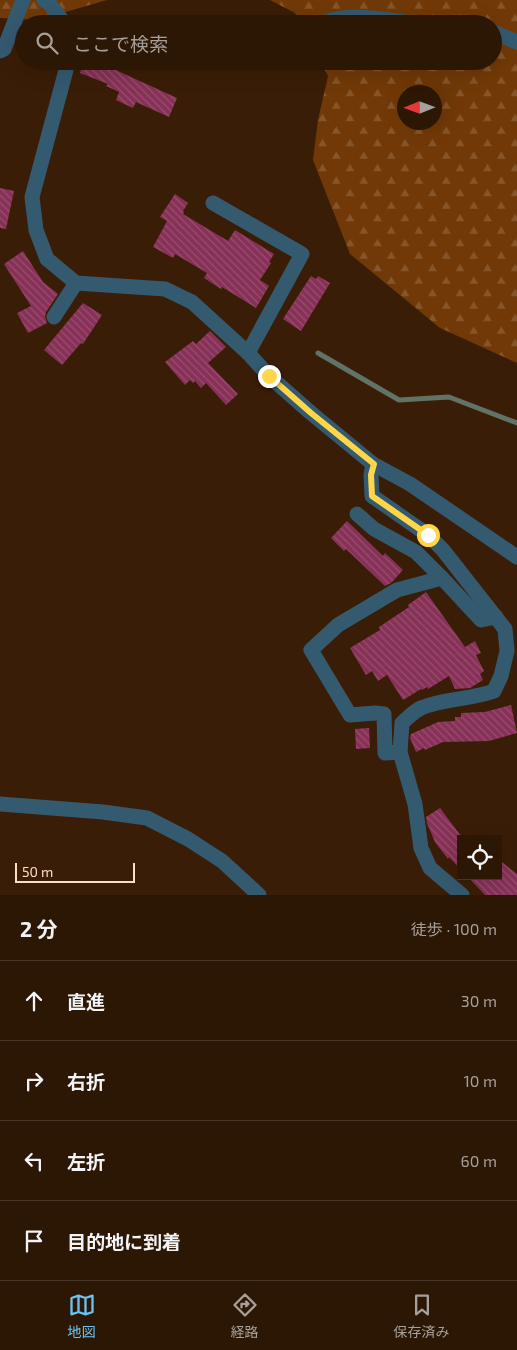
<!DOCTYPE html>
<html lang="ja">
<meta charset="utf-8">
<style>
:root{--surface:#2c1604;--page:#341f0e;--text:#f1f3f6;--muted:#a69f9a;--line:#483526;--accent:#6dc2f3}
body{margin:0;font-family:"Exo 2","Noto Sans JP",sans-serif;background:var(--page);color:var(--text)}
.controls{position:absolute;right:15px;bottom:15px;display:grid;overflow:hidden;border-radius:0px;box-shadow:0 5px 20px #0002}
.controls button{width:45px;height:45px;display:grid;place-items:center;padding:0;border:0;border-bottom:1px solid var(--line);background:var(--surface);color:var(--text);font:25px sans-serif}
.compass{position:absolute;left:397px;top:85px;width:45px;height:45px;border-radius:50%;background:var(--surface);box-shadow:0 5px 20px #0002;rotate:269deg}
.scale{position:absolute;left:15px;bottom:12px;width:120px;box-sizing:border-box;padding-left:5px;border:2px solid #feddc7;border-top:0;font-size:14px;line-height:18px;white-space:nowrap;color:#feddc7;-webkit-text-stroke:4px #3a1d06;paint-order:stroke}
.stop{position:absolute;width:15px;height:15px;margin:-11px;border:4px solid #ffd54a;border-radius:50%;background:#fff}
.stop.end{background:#ffd54a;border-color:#fff;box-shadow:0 1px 5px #0008}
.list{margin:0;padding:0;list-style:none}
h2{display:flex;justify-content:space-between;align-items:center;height:65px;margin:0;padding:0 20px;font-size:21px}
h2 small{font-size:16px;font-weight:400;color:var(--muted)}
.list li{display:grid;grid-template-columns:32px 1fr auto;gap:15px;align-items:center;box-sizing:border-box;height:80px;padding:0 20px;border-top:1px solid var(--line)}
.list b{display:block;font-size:19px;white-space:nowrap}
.list em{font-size:16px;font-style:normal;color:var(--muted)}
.icon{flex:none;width:28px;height:28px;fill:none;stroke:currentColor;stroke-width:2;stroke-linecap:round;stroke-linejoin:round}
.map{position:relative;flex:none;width:517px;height:895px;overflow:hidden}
.search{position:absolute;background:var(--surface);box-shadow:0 5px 20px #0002;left:15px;right:15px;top:15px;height:55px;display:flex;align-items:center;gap:12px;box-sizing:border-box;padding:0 18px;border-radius:28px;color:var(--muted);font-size:19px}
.sheet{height:385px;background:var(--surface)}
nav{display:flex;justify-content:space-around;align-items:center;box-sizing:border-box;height:70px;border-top:1px solid var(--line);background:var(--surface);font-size:14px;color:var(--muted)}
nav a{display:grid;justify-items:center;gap:2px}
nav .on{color:var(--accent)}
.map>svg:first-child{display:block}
</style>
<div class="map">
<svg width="517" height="895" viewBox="0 0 517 895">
<defs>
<pattern id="forest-firs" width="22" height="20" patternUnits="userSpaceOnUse" patternTransform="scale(1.25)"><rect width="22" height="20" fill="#713907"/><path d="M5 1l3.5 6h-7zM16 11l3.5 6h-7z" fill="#86552a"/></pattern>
<pattern id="building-back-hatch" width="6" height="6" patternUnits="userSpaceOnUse" patternTransform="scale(1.25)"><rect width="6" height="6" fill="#873158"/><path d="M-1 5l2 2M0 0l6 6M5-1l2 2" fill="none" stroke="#994e6e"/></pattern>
</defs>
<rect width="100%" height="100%" fill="#3a1d06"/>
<g fill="url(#forest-firs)" fill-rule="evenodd">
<path d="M 0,0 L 107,0 L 38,20 L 0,18 Z"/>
<path d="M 270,0 L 517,0 L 517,363 L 440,328 L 350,254 L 313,160 L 318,120 L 328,76 L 320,61 L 493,61 L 493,24 L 301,24 L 295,13 ZM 404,92 L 434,92 L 434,122 L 404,122 Z"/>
</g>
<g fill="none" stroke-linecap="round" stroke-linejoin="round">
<path stroke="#607366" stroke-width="5" d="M 318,353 L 399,400 L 449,397 L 517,423"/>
</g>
<g fill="url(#building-back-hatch)">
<path d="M 84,61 L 98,61 L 110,66 L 109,67 L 177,98 L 169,117 L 136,102 L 133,108 L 116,100 L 119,92 L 106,86 L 108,84 L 80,73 Z"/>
<path d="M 0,188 L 14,191 L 6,229 L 0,228 Z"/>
<path d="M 175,194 L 188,203 L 183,211 L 184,212 L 183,214 L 228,241 L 235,230 L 274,254 L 269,262 L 271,263 L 260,280 L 269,286 L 256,308 L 222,287 L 221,289 L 204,278 L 207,273 L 175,254 L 173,258 L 153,247 L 167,221 L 160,217 Z"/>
<path d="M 23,251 L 43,282 L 58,294 L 46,312 L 45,317 L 47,323 L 28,333 L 17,313 L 31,306 L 4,264 Z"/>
<path d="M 311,276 L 316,279 L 318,276 L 330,283 L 301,331 L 283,319 Z"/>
<path d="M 83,303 L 102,315 L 83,344 L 81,343 L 62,365 L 44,350 Z"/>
<path d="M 210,331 L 226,347 L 208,363 L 238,394 L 226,405 L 206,383 L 201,388 L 195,381 L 193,383 L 190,380 L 185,385 L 165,362 L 193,341 L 196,344 Z"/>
<path d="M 347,521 L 383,556 L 385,553 L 403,570 L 391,583 L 385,586 L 346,549 L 344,551 L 331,538 Z"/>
<path d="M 426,592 L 465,647 L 475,641 L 481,653 L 476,655 L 484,671 L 480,674 L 483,680 L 470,688 L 455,689 L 449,676 L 428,689 L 427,687 L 422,690 L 421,689 L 403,700 L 387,675 L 378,681 L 372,671 L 366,675 L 350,648 L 380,630 L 379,627 L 409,607 L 408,605 Z"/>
<path d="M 511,705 L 517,733 L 489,741 L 443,742 L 425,750 L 424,748 L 416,752 L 410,738 L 411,734 L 438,722 L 455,721 L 455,717 L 461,717 L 461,713 L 485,712 Z"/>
<path d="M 369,728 L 370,748 L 356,749 L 355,729 Z"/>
<path d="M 440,808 L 461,836 L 461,870 L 449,857 L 448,859 L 435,842 L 427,823 L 426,817 Z"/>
<path d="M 498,859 L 517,874 L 517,895 L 485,895 L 467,876 L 498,876 Z"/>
</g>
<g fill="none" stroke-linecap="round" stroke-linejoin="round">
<g stroke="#345a70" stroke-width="15">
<path d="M 44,0 L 49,3 L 65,24"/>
<path d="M 322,24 C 343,12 390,19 414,24"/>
<path d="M 493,32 L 517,42"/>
<path d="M 0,51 L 4,49 L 23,0"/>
<path d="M 67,61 L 66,70 L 32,197 L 36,230 L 47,259 L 76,283 L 165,289 L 192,302 L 248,353 L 269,376 L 311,413 L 373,464 L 410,484 L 517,557"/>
<path d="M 213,203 L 302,254 L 248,353"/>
<path d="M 54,317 L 76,283"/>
<path d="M 373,464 L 371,475 L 372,496 L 428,535 L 443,550 L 505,629 L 507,651 L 501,676 L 494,691 C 470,700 444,698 421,708 C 414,711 408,718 402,723 L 400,752 L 415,804 L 421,848 L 430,868 L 462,895"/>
<path d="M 357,514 L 374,529 L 416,552 L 442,578"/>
<path d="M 400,752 L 385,753 L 384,714 L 375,713 L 350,715 L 311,650 L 338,625 L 397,590 L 442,578 L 481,620 L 496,617"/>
<path d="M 0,804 L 103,812 L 147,818 L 188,839 L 222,861 L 259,895"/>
</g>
</g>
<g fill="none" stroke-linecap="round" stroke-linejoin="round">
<path stroke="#ffd54a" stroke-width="6" d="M 269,376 L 311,413 L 374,464 L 371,475 L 372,496 L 428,535"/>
</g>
</svg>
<div class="controls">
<button><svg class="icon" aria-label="locate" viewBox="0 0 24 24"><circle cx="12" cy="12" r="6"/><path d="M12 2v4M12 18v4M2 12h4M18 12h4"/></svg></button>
</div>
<svg class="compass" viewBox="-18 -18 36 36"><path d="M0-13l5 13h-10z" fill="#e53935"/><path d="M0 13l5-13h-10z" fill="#a69f9a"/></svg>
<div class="scale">50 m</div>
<div class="stop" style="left:428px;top:535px"></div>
<div class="stop end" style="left:269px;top:376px"></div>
<div class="search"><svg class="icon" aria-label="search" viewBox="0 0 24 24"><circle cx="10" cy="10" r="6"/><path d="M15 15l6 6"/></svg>ここで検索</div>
</div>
<section class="sheet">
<h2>2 分<small>徒歩 · 100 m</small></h2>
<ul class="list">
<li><svg class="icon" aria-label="ahead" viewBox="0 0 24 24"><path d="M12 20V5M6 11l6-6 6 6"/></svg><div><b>直進</b></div><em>30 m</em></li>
<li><svg class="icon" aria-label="right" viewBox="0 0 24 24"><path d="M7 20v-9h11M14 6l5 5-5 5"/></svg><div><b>右折</b></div><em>10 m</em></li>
<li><svg class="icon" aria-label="left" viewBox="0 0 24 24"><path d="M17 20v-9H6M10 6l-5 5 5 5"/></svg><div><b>左折</b></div><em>60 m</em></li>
<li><svg class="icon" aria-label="arrive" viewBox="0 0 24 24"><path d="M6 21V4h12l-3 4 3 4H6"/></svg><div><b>目的地に到着</b></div></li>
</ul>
</section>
<nav>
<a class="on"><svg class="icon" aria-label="map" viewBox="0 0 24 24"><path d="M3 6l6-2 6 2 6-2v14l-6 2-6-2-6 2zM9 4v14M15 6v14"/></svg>地図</a>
<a><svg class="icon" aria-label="directions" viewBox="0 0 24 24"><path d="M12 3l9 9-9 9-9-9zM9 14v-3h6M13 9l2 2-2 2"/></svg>経路</a>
<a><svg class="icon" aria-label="saved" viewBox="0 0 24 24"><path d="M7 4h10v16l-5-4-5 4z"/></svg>保存済み</a>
</nav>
